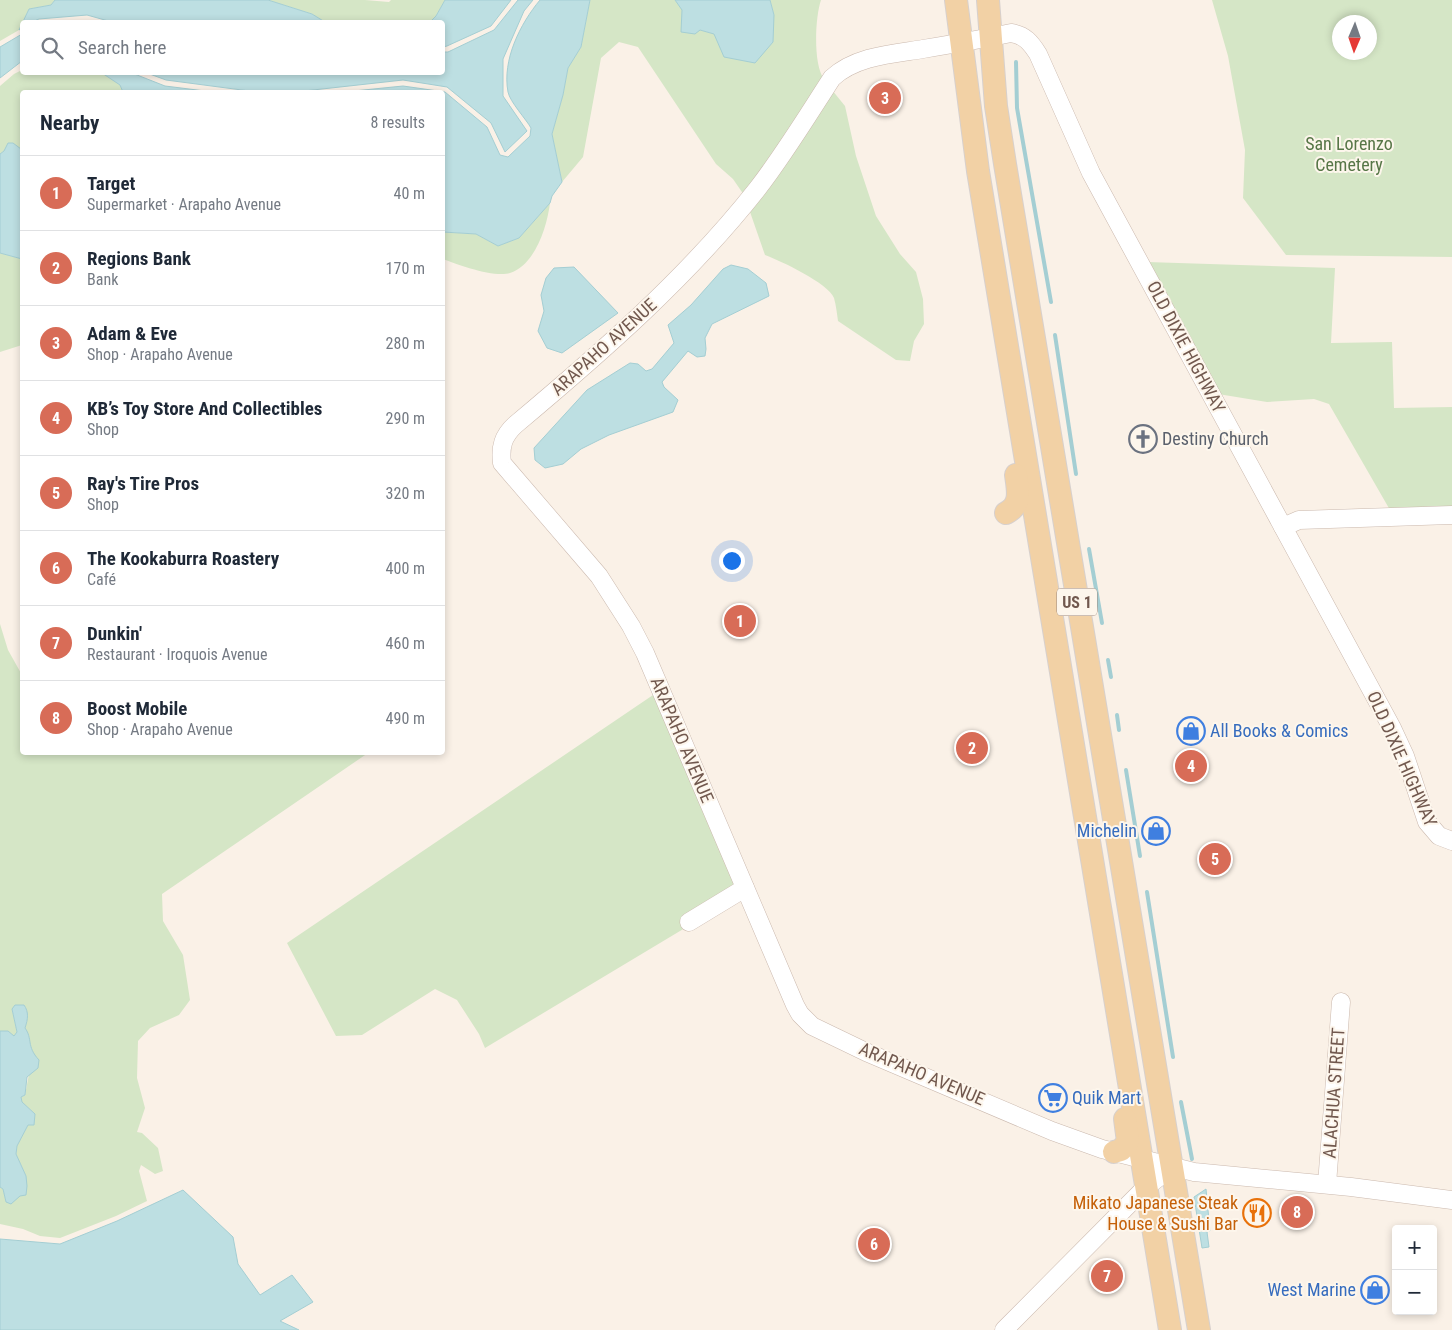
<!DOCTYPE html>
<meta charset="utf-8">
<style>
:root{--surface:#fff;--page:#f2f2f3;--text:#1f2937;--muted:#747a83;--line:#e0e1e3;--accent:#d86c57}
body{margin:0;font-family:"Roboto Condensed",sans-serif;background:var(--page);color:var(--text)}
.controls{position:absolute;right:15px;bottom:15px;display:grid;overflow:hidden;border-radius:5px;box-shadow:0 2px 8px #0003}
.controls button{width:45px;height:45px;display:grid;place-items:center;padding:0;border:0;border-bottom:1px solid var(--line);background:var(--surface);color:var(--text);font:25px sans-serif}
.compass{position:absolute;left:1332px;top:15px;width:45px;height:45px;border-radius:50%;background:var(--surface);box-shadow:0 2px 8px #0003;rotate:182deg}
.you{position:absolute;left:731px;top:560px;width:18px;height:18px;margin:-12px;border:4px solid #fff;border-radius:50%;background:#1a73e8;box-shadow:0 0 0 8px #1a73e833}
.badge{display:grid;place-items:center;width:32px;height:32px;border-radius:50%;background:var(--accent);color:#fff;font-size:16px;font-weight:700}
.pin{position:absolute;translate:-50% -50%;border:2px solid #fff;box-shadow:0 1px 5px #0006}
.list{margin:0;padding:0;list-style:none}
h2{display:flex;justify-content:space-between;align-items:center;height:65px;margin:0;padding:0 20px;font-size:21px}
h2 small{font-size:16px;font-weight:400;color:var(--muted)}
.list li{display:grid;grid-template-columns:32px 1fr auto;gap:15px;align-items:center;box-sizing:border-box;height:75px;padding:0 20px;border-top:1px solid var(--line)}
.list b{display:block;font-size:19px;white-space:nowrap}
.list p{margin:0;font-size:16px;white-space:nowrap;color:var(--muted)}
.list em{font-size:16px;font-style:normal;color:var(--muted)}
.icon{flex:none;width:28px;height:28px;fill:none;stroke:currentColor;stroke-width:2;stroke-linecap:round;stroke-linejoin:round}
.map{position:relative;flex:none;width:1452px;height:1330px;overflow:hidden}
.search{position:absolute;background:var(--surface);box-shadow:0 2px 8px #0003;left:20px;top:20px;width:425px;height:55px;display:flex;align-items:center;gap:12px;box-sizing:border-box;padding:0 18px;border-radius:5px;color:var(--muted);font-size:19px}
.panel{position:absolute;background:var(--surface);box-shadow:0 2px 8px #0003;left:20px;top:90px;width:425px;height:665px;border-radius:5px}
.map>svg:first-child{display:block}
</style>
<div class="map">
<svg width="1452" height="1330" viewBox="0 0 1452 1330">
<rect width="100%" height="100%" fill="#faf1e7"/>
<g fill="#d5e6c6" fill-rule="evenodd">
<path d="M 0,0 L 55,0 L 51,5 L 29,9 L 19,30 L 0,41 Z"/>
<path d="M 268,0 L 365,0 L 389,2 L 391,0 L 445,0 L 436,16 L 430,22 L 325,22 L 312,14 Z"/>
<path d="M 590,0 L 675,0 L 700,30 L 715,34 L 774,15 L 770,0 L 821,0 C 815,17 813,65 824,79 L 744,195 L 733,179 L 716,164 L 638,47 L 619,42 L 601,58 L 583,157 L 562,182 L 552,134 L 563,95 L 568,68 L 581,47 Z"/>
<path d="M 1212,0 L 1452,0 L 1452,257 L 1286,255 L 1243,198 L 1245,150 L 1228,56 ZM 1340,22 L 1370,22 L 1370,52 L 1340,52 Z"/>
<path d="M 22,70 L 22,72 L 102,73 L 120,85 L 123,92 L 22,92 L 22,153 L 21,149 L 4,151 L 0,154 L 0,86 L 14,74 Z"/>
<path d="M 832,90 L 845,106 L 856,156 L 876,216 L 900,254 L 916,272 L 923,299 L 924,324 L 914,341 L 910,361 L 896,360 L 838,321 C 837,314 836,305 834,298 C 828,283 781,261 765,255 L 749,209 Z"/>
<path d="M 550,203 C 547,227 535,265 510,273 C 495,278 458,265 443,259 L 442,232 L 476,234 L 498,246 L 519,238 Z"/>
<path d="M 0,253 L 22,259 L 22,345 L 0,352 Z"/>
<path d="M 1147,262 L 1335,268 L 1331,343 L 1392,342 L 1394,408 L 1452,407 L 1452,508 L 1390,510 L 1329,404 L 1314,399 L 1267,402 L 1218,394 Z"/>
<path d="M 0,624 L 8,650 L 22,675 L 22,752 L 368,753 L 162,894 L 163,921 L 183,955 L 190,1000 L 179,1015 L 150,1028 L 138,1041 L 137,1078 L 145,1108 L 137,1132 L 142,1133 L 158,1148 L 163,1171 L 155,1174 L 141,1165 L 139,1171 L 147,1201 L 116,1216 L 60,1238 L 40,1236 L 23,1229 L 0,1224 L 0,1187 L 3,1189 L 6,1202 L 26,1176 L 16,1154 L 17,1146 L 28,1125 L 34,1121 L 35,1114 L 22,1102 L 21,1097 L 25,1095 L 33,1053 C 29,1045 30,1035 25,1028 L 27,1020 L 12,1009 L 17,1032 L 14,1037 L 8,1031 L 0,1031 Z"/>
<path d="M 656,693 L 737,885 L 685,928 L 485,1048 L 479,1034 L 457,1000 L 435,989 L 362,1035 L 336,1036 L 287,943 Z"/>
</g>
<g fill="#bddfe2" stroke="#a4ced3">
<path d="M 55,0 L 268,0 L 312,14 L 325,22 L 112,22 L 87,15 L 39,19 L 32,22 L 22,22 L 22,28 L 19,30 L 29,9 L 51,5 Z"/>
<path d="M 445,0 L 511,0 L 491,26 L 447,46 L 443,47 L 442,22 L 430,22 L 436,16 Z"/>
<path d="M 518,0 L 533,0 L 524,11 L 503,59 L 503,96 L 527,131 L 505,152 L 491,123 L 447,87 L 403,80 L 295,92 L 257,92 L 166,80 L 147,73 L 442,72 L 443,52 L 448,52 L 494,30 Z"/>
<path d="M 540,0 L 590,0 L 581,47 L 568,68 L 563,95 L 552,134 L 562,182 L 552,196 L 550,203 L 519,238 L 498,246 L 476,234 L 443,232 L 442,92 L 344,92 L 403,86 L 445,92 L 487,127 L 500,155 L 508,157 L 530,136 L 531,128 C 526,119 510,102 508,92 C 502,60 520,24 540,0 Z"/>
<path d="M 675,0 L 770,0 L 774,15 L 773,42 L 755,63 L 724,57 L 714,34 L 700,30 L 695,34 L 681,32 L 682,10 Z"/>
<path d="M 22,34 L 22,61 L 0,78 L 0,47 Z"/>
<path d="M 102,73 L 132,73 L 165,86 L 213,92 L 123,92 L 120,85 Z"/>
<path d="M 8,143 L 13,143 L 21,149 L 22,153 L 22,259 L 0,253 L 0,154 L 4,151 Z"/>
<path d="M 731,265 L 748,269 L 766,283 L 769,296 L 712,324 L 705,338 L 706,349 L 705,356 L 697,357 L 688,351 L 662,382 L 664,387 L 678,400 L 673,412 L 609,435 L 581,449 L 563,464 L 545,468 L 535,460 L 534,448 L 587,390 L 630,363 L 638,364 L 646,371 L 652,369 L 674,343 L 668,325 L 691,305 L 723,269 Z"/>
<path d="M 574,267 L 618,313 L 562,353 L 547,348 L 538,331 L 544,311 L 541,295 L 546,278 L 554,268 Z"/>
<path d="M 15,1005 L 24,1005 C 29,1012 28,1019 25,1028 C 33,1039 26,1046 39,1060 L 38,1068 L 27,1077 L 25,1095 L 21,1097 L 22,1102 L 35,1114 L 34,1125 L 28,1125 L 17,1146 L 16,1154 L 26,1176 L 27,1186 L 26,1195 L 20,1196 L 11,1204 L 6,1202 L 3,1189 L 0,1187 L 0,1031 L 8,1031 L 14,1036 L 17,1032 L 12,1009 Z"/>
<path d="M 1206,1189 L 1210,1231 L 1207,1232 L 1209,1247 L 1202,1248 L 1194,1197 Z"/>
<path d="M 183,1190 L 233,1237 L 238,1264 L 260,1295 L 292,1275 L 313,1302 L 280,1321 L 299,1330 L 0,1330 L 0,1239 L 60,1244 L 117,1221 Z"/>
</g>
<g fill="none" stroke-linecap="round" stroke-linejoin="round">
<g stroke="#a4ced3" stroke-width="4">
<path d="M 1016,62 L 1017,108 L 1051,302"/>
<path d="M 1055,335 L 1076,474"/>
<path d="M 1089,549 L 1102,623"/>
<path d="M 1108,660 L 1111,677"/>
<path d="M 1117,715 L 1119,730"/>
<path d="M 1126,770 L 1140,856"/>
<path d="M 1147,892 L 1173,1057"/>
<path d="M 1181,1102 L 1192,1159"/>
</g>
<defs>
<g id="minor">
<path d="M 1283,527 L 1299,520 L 1452,515"/>
<path d="M 1452,841 L 1439,836 L 1427,822 L 1405,756 L 1392,728 L 1091,173 L 1038,54 C 1031,43 1025,35 1011,33 C 982,39 953,44 923,49 C 892,54 856,56 832,78 C 808,115 785,153 758,188 C 688,277 602,352 515,425 C 503,436 500,447 502,463 L 599,576 L 631,626 L 645,653 L 795,1005 L 800,1014 L 812,1026 L 866,1052 L 1052,1131 L 1102,1149 L 1194,1172 L 1351,1187 L 1452,1200"/>
<path d="M 689,922 L 745,888"/>
<path d="M 1327,1184 L 1341,1002"/>
<path d="M 1004,1330 L 1146,1187 L 1172,1167"/>
</g>
<g id="major">
<path d="M 956,0 L 978,171 L 1170,1330"/>
<path d="M 988,0 L 996,106 L 1005,164 L 1199,1330"/>
<path d="M 1006,513 C 1022,505 1018,490 1016,475"/>
<path d="M 1114,1152 L 1121,1150 L 1128,1142 L 1125,1119"/>
</g>
</defs>
<use href="#minor" stroke="#cbb9ae" stroke-width="19"/>
<use href="#major" stroke="#d7d0cd" stroke-width="24"/>
<use href="#minor" stroke="#fff" stroke-width="18"/>
<use href="#major" stroke="#f2d1a5" stroke-width="22"/>
</g>
<defs>
<symbol id="church-ring" viewBox="-11 -11 22 22"><circle r="9.5" fill="#fdf6ec" stroke="#6b7280" stroke-width="1.5"/><path d="M-1.2-6h2.4v3.5h3.3v2.4h-3.3V6h-2.4V-.1h-3.3v-2.4h3.3Z" fill="#6b7280"/></symbol>
<symbol id="shop-ring" viewBox="-11 -11 22 22"><circle r="9.5" fill="#fdf6ec" stroke="#3f7fe0" stroke-width="1.5"/><path d="M-5-2.5h2.3a2.7 3.5 0 0 1 5.4 0H5L5.5 6h-11ZM-1.5-2.5h3a1.5 2.3 0 0 0-3 0Z" fill="#3f7fe0"/></symbol>
<symbol id="supermarket-ring" viewBox="-11 -11 22 22"><circle r="9.5" fill="#fdf6ec" stroke="#3f7fe0" stroke-width="1.5"/><path d="M-6-5.5h2.5l.6 2H6L4.5 2H-2.5L-4.4-4H-6ZM-1.5 3.2a1.3 1.3 0 1 0 .1 0ZM3 3.2a1.3 1.3 0 1 0 .1 0Z" fill="#3f7fe0"/></symbol>
<symbol id="restaurant-ring" viewBox="-11 -11 22 22"><circle r="9.5" fill="#fdf6ec" stroke="#e8710a" stroke-width="1.5"/><path d="M-5-6h1v4h1v-4h1v4h1v-4h1v5L-1.5 .5V6h-2V.5L-5-1ZM5-6V6H3V1.5H1.5Q1.5-4 5-6Z" fill="#e8710a"/></symbol>
</defs>
<g fill-rule="evenodd">
<use href="#church-ring" x="1127" y="423" width="32" height="32"/>
<use href="#shop-ring" x="1175" y="715" width="32" height="32"/>
<use href="#shop-ring" x="1140" y="815" width="32" height="32"/>
<use href="#supermarket-ring" x="1037" y="1082" width="32" height="32"/>
<use href="#restaurant-ring" x="1241" y="1197" width="32" height="32"/>
<use href="#shop-ring" x="1359" y="1274" width="32" height="32"/>
</g>
<g text-anchor="middle" stroke-width="4" stroke-linejoin="round" paint-order="stroke">
<rect fill="#fdf6ec" stroke="#9b877d" stroke-width="1" x="1057" y="588.5" width="40" height="27" rx="4"/>
<g font-size="16" font-weight="bold" fill="#71584e">
<text x="1077" y="608">US 1</text>
</g>
<g font-size="18" fill="#577647" stroke="#fdf6ec">
<text x="1349" y="150">San Lorenzo<tspan x="1349" dy="21">Cemetery</tspan></text>
</g>
<g font-size="18" fill="#71584e" stroke="#fdf6ec">
<text transform="translate(604 347) rotate(-42)" y="6">ARAPAHO AVENUE</text>
<text transform="translate(1186 347) rotate(62)" y="6">OLD DIXIE HIGHWAY</text>
<text transform="translate(682 740) rotate(67)" y="6">ARAPAHO AVENUE</text>
<text transform="translate(1402 759) rotate(66)" y="6">OLD DIXIE HIGHWAY</text>
<text transform="translate(922 1074) rotate(23)" y="6">ARAPAHO AVENUE</text>
<text transform="translate(1334 1093) rotate(-86)" y="6">ALACHUA STREET</text>
</g>
<g font-size="18" fill="#5b616d" stroke="#fdf6ec" text-anchor="start">
<text x="1162" y="445">Destiny Church</text>
</g>
<g font-size="18" fill="#366cbe" stroke="#fdf6ec" text-anchor="start">
<text x="1210" y="737">All Books &amp; Comics</text>
<text x="1137" y="837" text-anchor="end">Michelin</text>
<text x="1072" y="1104">Quik Mart</text>
<text x="1356" y="1296" text-anchor="end">West Marine</text>
</g>
<g font-size="18" fill="#c56008" stroke="#fdf6ec" text-anchor="end">
<text x="1238" y="1209">Mikato Japanese Steak<tspan x="1238" dy="21">House &amp; Sushi Bar</tspan></text>
</g>
</g>
</svg>
<div class="controls">
<button>+</button>
<button>−</button>
</div>
<svg class="compass" viewBox="-18 -18 36 36"><path d="M0-13l5 13h-10z" fill="#e53935"/><path d="M0 13l5-13h-10z" fill="#747a83"/></svg>
<div class="you"></div>
<div class="pin badge" style="left:740px;top:621px">1</div>
<div class="pin badge" style="left:972px;top:748px">2</div>
<div class="pin badge" style="left:885px;top:98px">3</div>
<div class="pin badge" style="left:1191px;top:766px">4</div>
<div class="pin badge" style="left:1215px;top:859px">5</div>
<div class="pin badge" style="left:874px;top:1244px">6</div>
<div class="pin badge" style="left:1107px;top:1276px">7</div>
<div class="pin badge" style="left:1297px;top:1212px">8</div>
<div class="search"><svg class="icon" aria-label="search" viewBox="0 0 24 24"><circle cx="10" cy="10" r="6"/><path d="M15 15l6 6"/></svg>Search here</div>
<section class="panel">
<h2>Nearby<small>8 results</small></h2>
<ul class="list">
<li><span class="badge">1</span><div><b>Target</b><p>Supermarket · Arapaho Avenue</p></div><em>40 m</em></li>
<li><span class="badge">2</span><div><b>Regions Bank</b><p>Bank</p></div><em>170 m</em></li>
<li><span class="badge">3</span><div><b>Adam &amp; Eve</b><p>Shop · Arapaho Avenue</p></div><em>280 m</em></li>
<li><span class="badge">4</span><div><b>KB’s Toy Store And Collectibles</b><p>Shop</p></div><em>290 m</em></li>
<li><span class="badge">5</span><div><b>Ray's Tire Pros</b><p>Shop</p></div><em>320 m</em></li>
<li><span class="badge">6</span><div><b>The Kookaburra Roastery</b><p>Café</p></div><em>400 m</em></li>
<li><span class="badge">7</span><div><b>Dunkin'</b><p>Restaurant · Iroquois Avenue</p></div><em>460 m</em></li>
<li><span class="badge">8</span><div><b>Boost Mobile</b><p>Shop · Arapaho Avenue</p></div><em>490 m</em></li>
</ul>
</section>
</div>
